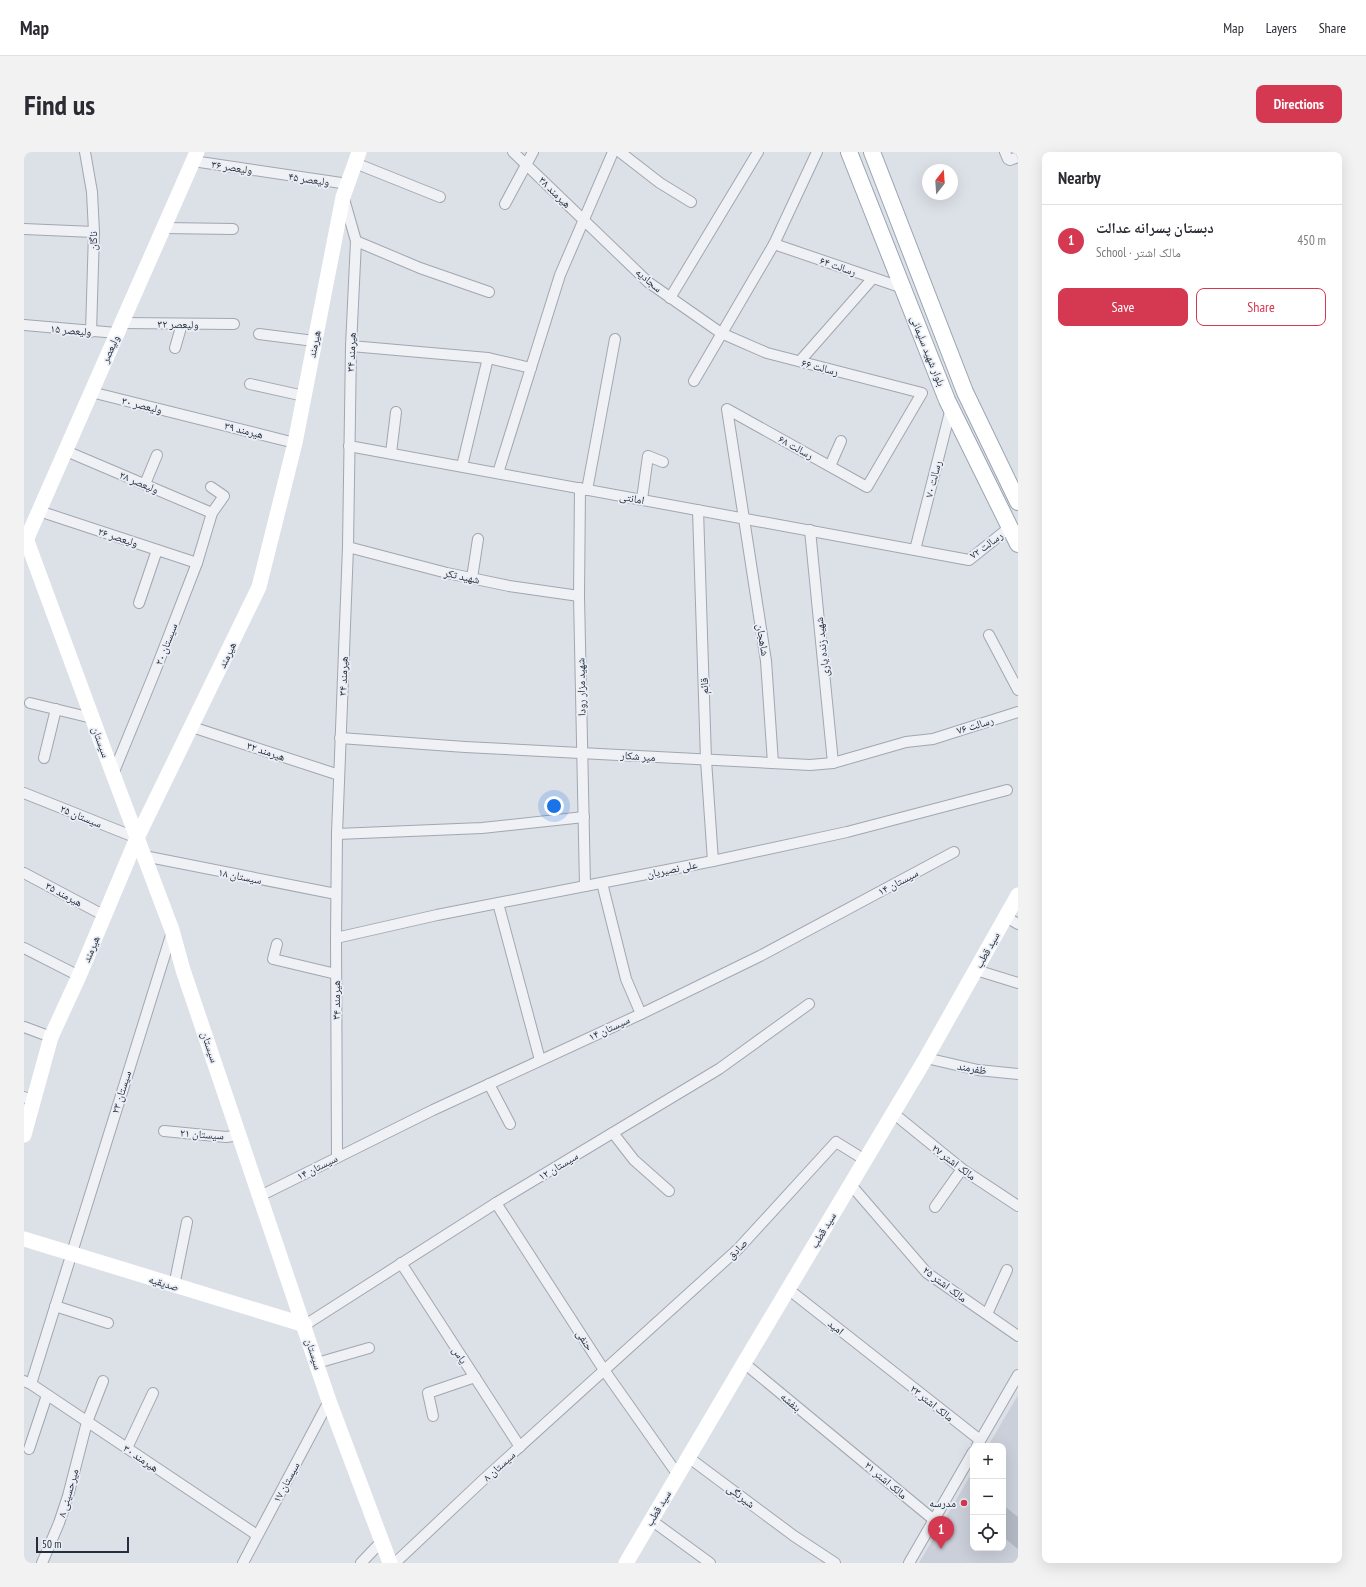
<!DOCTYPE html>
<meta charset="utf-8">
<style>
:root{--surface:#fff;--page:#f2f2f3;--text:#2b2b33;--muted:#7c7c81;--line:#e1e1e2;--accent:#d53851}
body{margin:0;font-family:"PT Sans Narrow","Noto Naskh Arabic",sans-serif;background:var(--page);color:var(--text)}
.controls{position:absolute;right:12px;bottom:12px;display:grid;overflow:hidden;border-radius:8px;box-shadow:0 4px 16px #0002}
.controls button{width:36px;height:36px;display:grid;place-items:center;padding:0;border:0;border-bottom:1px solid var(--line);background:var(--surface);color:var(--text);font:20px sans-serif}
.compass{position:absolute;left:898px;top:12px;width:36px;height:36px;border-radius:50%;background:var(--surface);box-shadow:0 4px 16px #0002;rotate:17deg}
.scale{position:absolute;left:12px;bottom:10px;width:93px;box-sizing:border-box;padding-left:4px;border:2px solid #252e3e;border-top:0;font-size:11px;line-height:14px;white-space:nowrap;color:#252e3e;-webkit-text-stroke:3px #ebeff5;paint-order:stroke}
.you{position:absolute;left:530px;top:654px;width:14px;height:14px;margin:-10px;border:3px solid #fff;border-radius:50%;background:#1a73e8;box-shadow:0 0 0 6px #1a73e833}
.badge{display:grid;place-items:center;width:26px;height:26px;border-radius:50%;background:var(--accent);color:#fff;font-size:13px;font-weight:700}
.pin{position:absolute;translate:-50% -33px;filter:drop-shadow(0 1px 2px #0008)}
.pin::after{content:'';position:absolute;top:21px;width:14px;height:12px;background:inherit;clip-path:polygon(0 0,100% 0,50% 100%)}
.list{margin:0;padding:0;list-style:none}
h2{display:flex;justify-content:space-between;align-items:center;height:52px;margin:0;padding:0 16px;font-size:17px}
h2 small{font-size:13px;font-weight:400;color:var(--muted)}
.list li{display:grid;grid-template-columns:26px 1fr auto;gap:12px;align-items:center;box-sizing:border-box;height:72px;padding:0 16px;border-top:1px solid var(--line)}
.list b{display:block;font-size:15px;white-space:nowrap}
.list p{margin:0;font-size:13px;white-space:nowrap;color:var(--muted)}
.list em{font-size:13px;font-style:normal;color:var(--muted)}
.actions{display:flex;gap:8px;padding:12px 16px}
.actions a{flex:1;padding:9px 0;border:1px solid var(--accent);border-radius:8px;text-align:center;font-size:14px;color:var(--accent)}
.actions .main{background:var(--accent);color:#fff}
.icon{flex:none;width:22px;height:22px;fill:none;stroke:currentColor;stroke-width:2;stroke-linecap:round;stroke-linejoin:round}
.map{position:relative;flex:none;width:994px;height:1411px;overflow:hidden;border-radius:8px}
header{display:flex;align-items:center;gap:24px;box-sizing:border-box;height:56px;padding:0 20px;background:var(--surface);border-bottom:1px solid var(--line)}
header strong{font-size:19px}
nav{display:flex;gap:22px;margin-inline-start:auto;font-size:14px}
.intro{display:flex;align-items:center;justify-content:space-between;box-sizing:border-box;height:96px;padding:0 24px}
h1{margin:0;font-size:28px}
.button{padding:10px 18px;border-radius:8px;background:var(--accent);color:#fff;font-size:14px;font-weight:700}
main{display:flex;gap:24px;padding:0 24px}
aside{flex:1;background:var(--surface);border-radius:8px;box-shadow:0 4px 16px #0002}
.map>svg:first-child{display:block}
</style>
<header>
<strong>Map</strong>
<nav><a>Map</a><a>Layers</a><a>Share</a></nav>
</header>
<div class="intro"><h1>Find us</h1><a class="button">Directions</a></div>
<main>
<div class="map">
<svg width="994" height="1411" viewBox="0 0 994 1411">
<rect width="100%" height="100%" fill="#dce0e7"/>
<path fill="#cacfd9" d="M 994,1243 L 994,1411 L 895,1411 L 949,1319 L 949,1396 L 979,1396 L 979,1294 L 964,1294 Z"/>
<path fill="#b3b9c4" d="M 979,1353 L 994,1365 L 994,1397 L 979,1385 Z"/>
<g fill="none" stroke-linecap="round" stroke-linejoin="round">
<defs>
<g id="street">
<path d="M 61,0 L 68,40 L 70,80 L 67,180"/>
<path d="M 489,0 L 624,130 L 697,181 L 743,201 L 898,241 L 843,335 L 703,257 L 742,509 L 749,611"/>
<path d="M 596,0 L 636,31 L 667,50"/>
<path d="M 981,0 L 984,7 L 986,8 L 994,5"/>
<path d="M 169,9 L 324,32"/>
<path d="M 331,11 L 416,45"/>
<path d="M 481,52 L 509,0"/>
<path d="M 140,76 L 209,77"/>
<path d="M 0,77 L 70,80"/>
<path d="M 332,89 L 396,116 L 465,140"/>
<path d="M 750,92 L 879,136"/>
<path d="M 646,146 L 734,0"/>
<path d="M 98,171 L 210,172"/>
<path d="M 0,173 L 93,181"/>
<path d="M 235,182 L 290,189"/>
<path d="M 327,194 L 464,206 L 507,216"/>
<path d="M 151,196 L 158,172"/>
<path d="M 776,209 L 849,126"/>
<path d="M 670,229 L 750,92 L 793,0"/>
<path d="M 226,232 L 280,244"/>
<path d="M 67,240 L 271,291"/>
<path d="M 325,294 L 945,408 L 986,375"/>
<path d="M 42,299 L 188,361"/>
<path d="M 367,301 L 372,260"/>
<path d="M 438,314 L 464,206"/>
<path d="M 806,314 L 817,289"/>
<path d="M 474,321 L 536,123 L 589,0"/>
<path d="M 121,332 L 133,303"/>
<path d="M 556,336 L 555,444 L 561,734"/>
<path d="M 563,338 L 591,187"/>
<path d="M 618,347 L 624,304 L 639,310"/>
<path d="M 674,358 L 682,608 L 689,709"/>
<path d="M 15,359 L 173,411"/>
<path d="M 786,378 L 809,611"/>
<path d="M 324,395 L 423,421 L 485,434 L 555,444"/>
<path d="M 891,398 L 927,256"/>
<path d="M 448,426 L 454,387"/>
<path d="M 115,451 L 133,398"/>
<path d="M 965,483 L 994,538"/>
<path d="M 6,551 L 68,566"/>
<path d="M 168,575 L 315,623"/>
<path d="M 316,586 L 441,595 L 786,613 L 809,611 L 882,590 L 909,587 L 994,560"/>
<path d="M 20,606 L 32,557"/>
<path d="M 89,622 L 130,522 L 173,411 L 188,361 L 200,344 L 187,335"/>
<path d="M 0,641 L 113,686"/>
<path d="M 313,682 L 458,676 L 560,665"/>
<path d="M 120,704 L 312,742"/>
<path d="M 0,721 L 81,764"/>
<path d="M 578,731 L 602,827 L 617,862"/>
<path d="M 474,751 L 516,908"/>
<path d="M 982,765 L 994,772"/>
<path d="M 312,786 L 413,763 L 689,709 L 823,680 L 983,638"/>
<path d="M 253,792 L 249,807 L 312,822"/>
<path d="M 0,796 L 55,824"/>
<path d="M 952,818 L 994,831"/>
<path d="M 0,875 L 27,885"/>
<path d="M 902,906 L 954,918 L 994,922"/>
<path d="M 465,932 L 486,972"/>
<path d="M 0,945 L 10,949"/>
<path d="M 869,961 L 938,1017 L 994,1054"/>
<path d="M 140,979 L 202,985 L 216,983"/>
<path d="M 589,981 L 610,1008 L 645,1039"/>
<path d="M 313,1005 L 312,786 L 313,682 L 324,395 L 327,194 L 332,89 L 320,47"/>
<path d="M 827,1033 L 903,1121 L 994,1184"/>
<path d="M 236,1044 L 409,958 L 617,862 L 736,804 L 930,700"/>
<path d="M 472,1051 L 580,1218 L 654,1323"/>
<path d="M 911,1055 L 938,1017"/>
<path d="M 377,1111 L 496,1295"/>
<path d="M 150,1134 L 163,1070"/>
<path d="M 764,1137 L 956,1288"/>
<path d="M 31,1154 L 84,1171"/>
<path d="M 963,1162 L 983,1118"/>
<path d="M 281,1173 L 472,1051 L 695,917 L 785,852"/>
<path d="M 293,1211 L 345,1196"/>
<path d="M 720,1211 L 910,1368"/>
<path d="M 0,1229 L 7,1232 L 233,1383"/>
<path d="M 7,1232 L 148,780"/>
<path d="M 409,1264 L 404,1241 L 451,1225"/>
<path d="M 953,1294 L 994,1223"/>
<path d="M 103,1296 L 129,1241"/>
<path d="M 5,1297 L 23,1243"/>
<path d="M 664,1305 L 770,1384 L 811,1411"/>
<path d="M 627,1368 L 686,1411"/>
<path d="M 18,1411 L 35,1371 L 44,1344 L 63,1270 L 79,1229"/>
<path d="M 219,1411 L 305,1249"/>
<path d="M 337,1411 L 358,1389"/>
<path d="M 371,1411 L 459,1328 L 714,1097 L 812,990 L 841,1008"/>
<path d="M 885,1411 L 949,1300"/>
</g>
<g id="primary">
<path d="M 825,0 L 923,248 L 994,392"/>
<path d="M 848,0 L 941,240 L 994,350"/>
</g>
</defs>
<use href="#street" stroke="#a1a7b1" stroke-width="12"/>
<use href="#primary" stroke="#9ba5b3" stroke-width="18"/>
<use href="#street" stroke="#eff1f5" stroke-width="10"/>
<g stroke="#fff" stroke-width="15">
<path d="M 0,381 L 89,622 L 148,778 L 159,818 L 305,1249 L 366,1411"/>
<path d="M 0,393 L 173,0"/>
<path d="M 0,983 L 27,885 L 55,824 L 113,686 L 235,435 L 271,291 L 319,45 L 335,0"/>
<path d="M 0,1087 L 281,1173"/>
<path d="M 602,1411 L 720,1211 L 902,906 L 994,743"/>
</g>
<use href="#primary" stroke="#fff" stroke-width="16"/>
</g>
<circle fill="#d53851" stroke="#ebeff5" stroke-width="1.5" cx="940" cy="1351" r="4"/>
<g text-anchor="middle" stroke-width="3.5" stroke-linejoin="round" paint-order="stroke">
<g font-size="11" fill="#252e3e" stroke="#ebeff5">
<text transform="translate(208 15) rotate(9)" y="4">ولیعصر ۳۶</text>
<text transform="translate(285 27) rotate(8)" y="4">ولیعصر ۴۵</text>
<text transform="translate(531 40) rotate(44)" y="4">هیرمند ۳۸</text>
<text transform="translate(69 89) rotate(-89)" y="4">ناگان</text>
<text transform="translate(814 114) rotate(19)" y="4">رسالت ۶۴</text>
<text transform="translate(625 128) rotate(40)" y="4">سجادیه</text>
<text transform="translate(154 172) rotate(1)" y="4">ولیعصر ۳۲</text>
<text transform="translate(47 178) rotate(5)" y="4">ولیعصر ۱۵</text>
<text transform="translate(290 192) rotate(-79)" y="4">هیرمند</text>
<text transform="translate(86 197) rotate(-66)" y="4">ولیعصر</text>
<text transform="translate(904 199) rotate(68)" y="4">بلوار شهید سلیمانی</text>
<text transform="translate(327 200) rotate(-88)" y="4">هیرمند ۳۴</text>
<text transform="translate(796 215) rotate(14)" y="4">رسالت ۶۶</text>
<text transform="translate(118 253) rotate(14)" y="4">ولیعصر ۳۰</text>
<text transform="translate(220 278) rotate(14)" y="4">هیرمند ۳۹</text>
<text transform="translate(772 295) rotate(29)" y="4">رسالت ۶۸</text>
<text transform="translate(909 327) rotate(-76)" y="4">رسالت ۷۰</text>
<text transform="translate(115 330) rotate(23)" y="4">ولیعصر ۲۸</text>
<text transform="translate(608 346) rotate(10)" y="4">امانتی</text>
<text transform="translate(94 385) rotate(18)" y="4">ولیعصر ۲۶</text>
<text transform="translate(962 393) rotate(-36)" y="4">رسالت ۷۲</text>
<text transform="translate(438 424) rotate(12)" y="4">شهید تکر</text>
<text transform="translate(739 488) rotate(81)" y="4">شاهجان</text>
<text transform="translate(142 492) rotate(-69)" y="4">سیستان ۲۰</text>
<text transform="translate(798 495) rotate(-96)" y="4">شهید زنده یاری</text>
<text transform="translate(203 503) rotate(-65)" y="4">هیرمند</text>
<text transform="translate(319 524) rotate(-88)" y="4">هیرمند ۳۴</text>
<text transform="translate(680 534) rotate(-92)" y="4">قائم</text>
<text transform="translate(557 535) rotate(-91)" y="4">شهید مزار رودا</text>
<text transform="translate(951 573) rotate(-17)" y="4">رسالت ۷۶</text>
<text transform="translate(77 590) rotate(70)" y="4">سیستان</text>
<text transform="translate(242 599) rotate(18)" y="4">هیرمند ۳۲</text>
<text transform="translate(614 604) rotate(4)" y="4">میر شکار</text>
<text transform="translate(57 664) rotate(22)" y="4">سیستان ۲۵</text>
<text transform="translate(648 717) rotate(-11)" y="4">علی نصیریان</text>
<text transform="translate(216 724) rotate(11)" y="4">سیستان ۱۸</text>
<text transform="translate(874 730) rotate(-28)" y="4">سیستان ۱۴</text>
<text transform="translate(40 742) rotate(28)" y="4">هیرمند ۳۵</text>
<text transform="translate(67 797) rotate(-67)" y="4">هیرمند</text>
<text transform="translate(963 798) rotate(-61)" y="4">سید قطب</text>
<text transform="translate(312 848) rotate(-90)" y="4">هیرمند ۳۴</text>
<text transform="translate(585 876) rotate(-25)" y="4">سیستان ۱۴</text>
<text transform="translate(186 895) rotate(71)" y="4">سیستان</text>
<text transform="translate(948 916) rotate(10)" y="4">ظفرمند</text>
<text transform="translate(97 940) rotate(-73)" y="4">سیستان ۲۳</text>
<text transform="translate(178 982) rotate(4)" y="4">سیستان ۲۱</text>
<text transform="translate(930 1010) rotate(37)" y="4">مالک اشتر ۲۷</text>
<text transform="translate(534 1014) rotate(-31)" y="4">سیستان ۱۲</text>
<text transform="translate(293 1015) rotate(-27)" y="4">سیستان ۱۴</text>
<text transform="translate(799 1078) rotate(-59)" y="4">سید قطب</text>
<text transform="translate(713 1097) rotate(-45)" y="4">صادق</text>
<text transform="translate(140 1131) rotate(17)" y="4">صدیقیه</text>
<text transform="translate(921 1132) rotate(37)" y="4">مالک اشتر ۲۵</text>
<text transform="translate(812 1175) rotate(38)" y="4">امید</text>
<text transform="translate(561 1188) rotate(57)" y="4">حنفی</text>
<text transform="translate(290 1202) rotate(72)" y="4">سیستان</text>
<text transform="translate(436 1203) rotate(57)" y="4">یاس</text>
<text transform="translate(767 1250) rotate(40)" y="4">بنفشه</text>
<text transform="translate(908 1251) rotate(38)" y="4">مالک اشتر ۲۳</text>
<text transform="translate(117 1306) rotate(34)" y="4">هیرمند ۳۰</text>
<text transform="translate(475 1314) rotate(-42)" y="4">سیستان ۸</text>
<text transform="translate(862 1328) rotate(40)" y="4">مالک اشتر ۲۱</text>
<text transform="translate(262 1330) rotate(-62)" y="4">سیستان ۱۷</text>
<text transform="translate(44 1341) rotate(-74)" y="4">میرحسینی ۸</text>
<text transform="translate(717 1344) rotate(37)" y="4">شیرنگی</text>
<text transform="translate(634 1356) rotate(-59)" y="4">سید قطب</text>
</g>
<g font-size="11" fill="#252e3e" stroke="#ebeff5" text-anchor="end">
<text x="932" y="1355">مدرسه</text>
</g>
</g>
</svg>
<div class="controls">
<button>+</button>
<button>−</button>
<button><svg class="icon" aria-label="locate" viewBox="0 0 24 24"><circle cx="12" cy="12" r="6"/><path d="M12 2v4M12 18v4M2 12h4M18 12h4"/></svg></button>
</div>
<svg class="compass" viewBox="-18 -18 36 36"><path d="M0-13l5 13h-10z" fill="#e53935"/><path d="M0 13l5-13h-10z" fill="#7c7c81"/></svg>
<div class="scale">50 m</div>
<div class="you"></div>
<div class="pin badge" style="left:917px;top:1397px">1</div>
</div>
<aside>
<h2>Nearby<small></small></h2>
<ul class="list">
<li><span class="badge">1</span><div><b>دبستان پسرانه عدالت</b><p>School · مالک اشتر</p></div><em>450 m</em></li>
</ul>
<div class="actions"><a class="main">Save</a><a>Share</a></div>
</aside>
</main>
